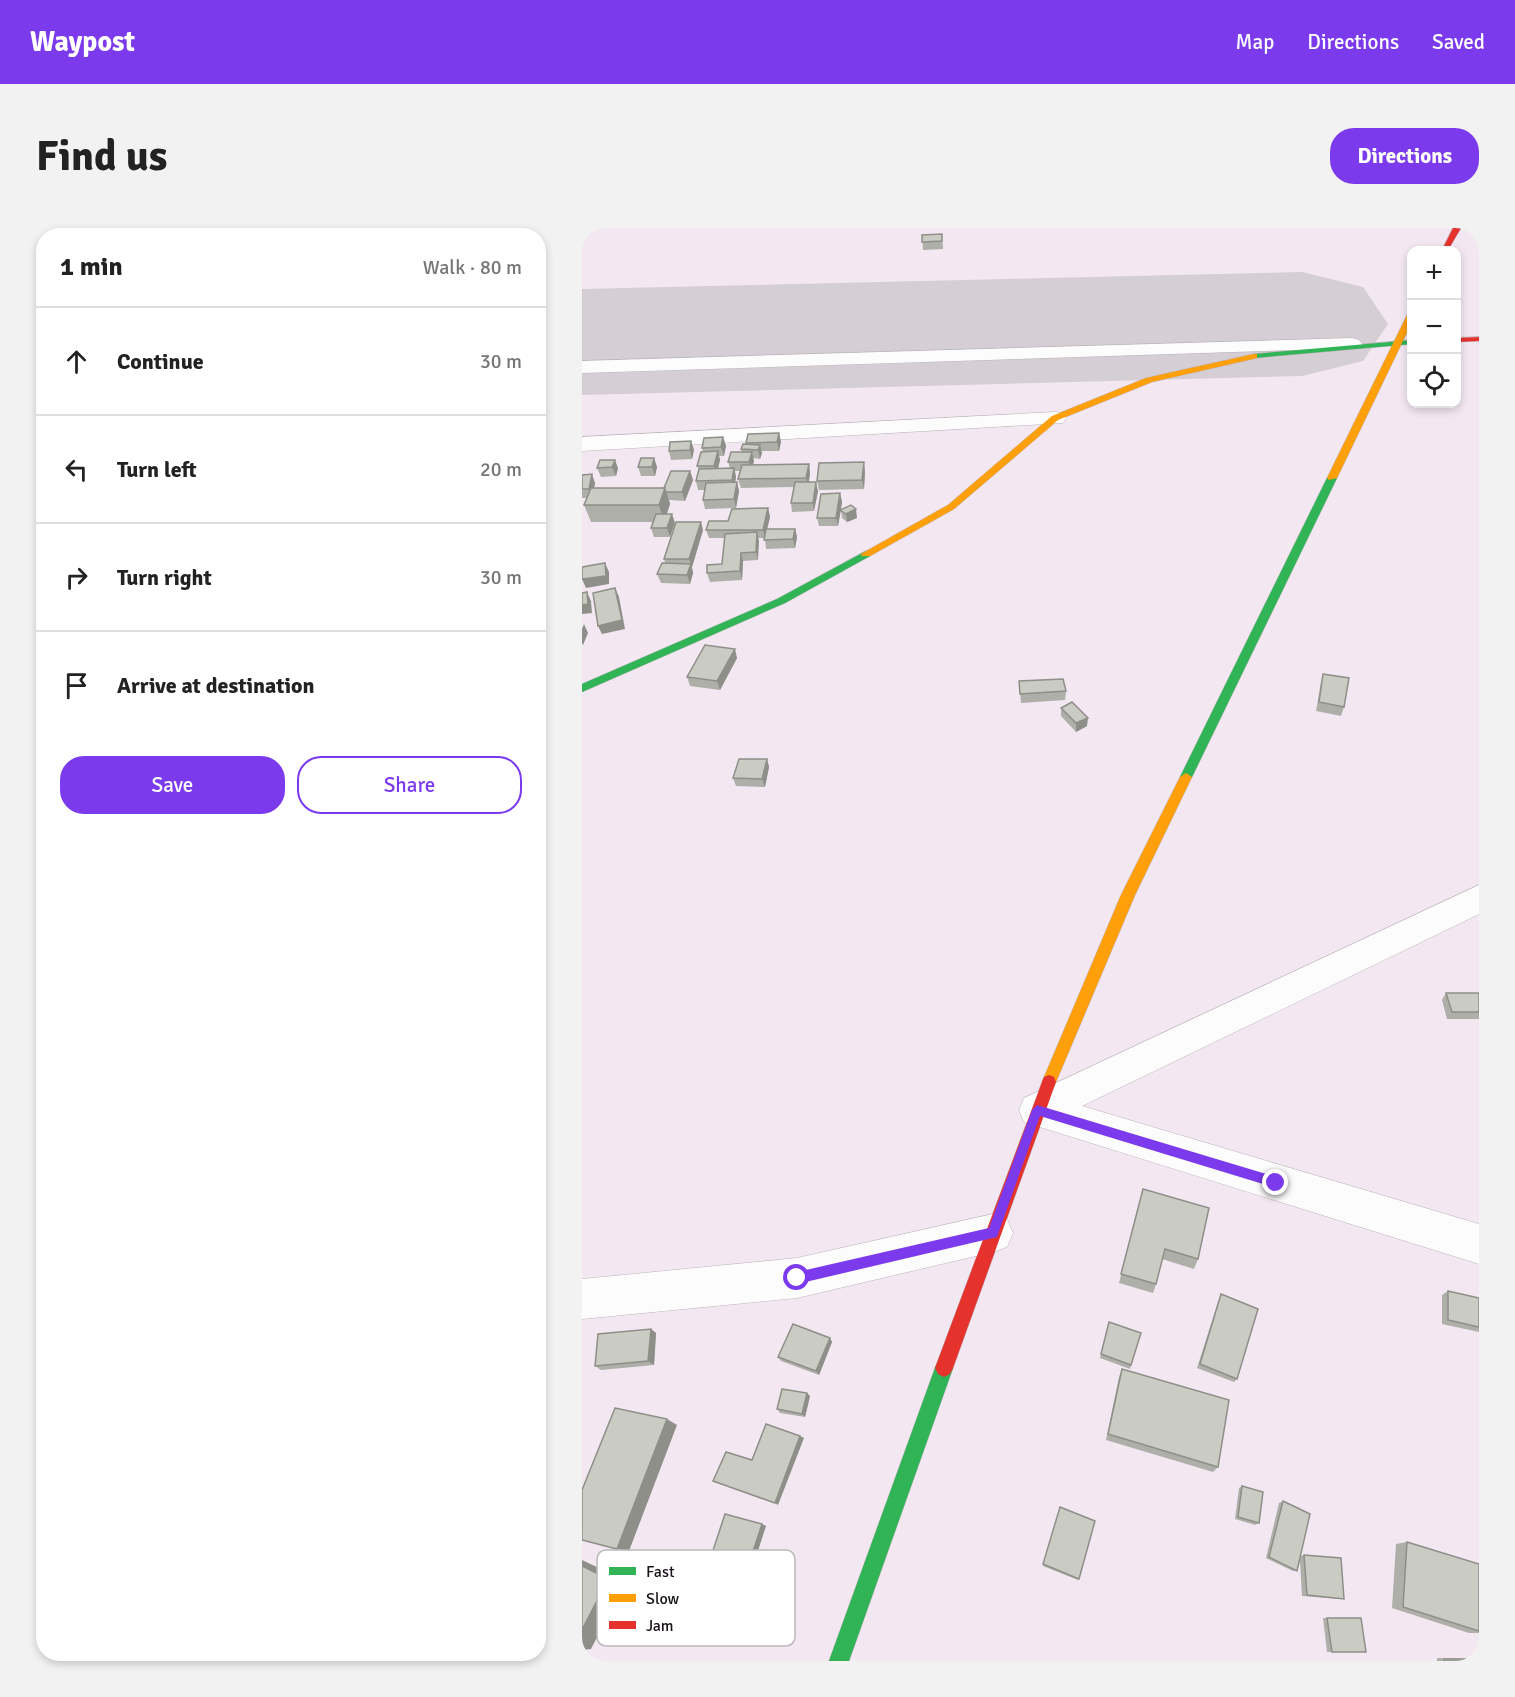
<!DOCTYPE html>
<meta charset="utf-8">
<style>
:root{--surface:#fff;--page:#f2f2f2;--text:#222;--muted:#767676;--line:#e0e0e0;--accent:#7c3aed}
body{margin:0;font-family:Signika,sans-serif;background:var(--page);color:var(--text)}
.controls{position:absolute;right:18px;top:18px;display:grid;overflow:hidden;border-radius:12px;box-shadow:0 3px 9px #0003}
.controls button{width:54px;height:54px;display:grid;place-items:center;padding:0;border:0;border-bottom:2px solid var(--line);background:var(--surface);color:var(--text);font:30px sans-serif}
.stop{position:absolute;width:18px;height:18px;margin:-14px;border:4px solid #7c3aed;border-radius:50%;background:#fff}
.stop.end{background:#7c3aed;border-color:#fff;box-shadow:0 2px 6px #0008}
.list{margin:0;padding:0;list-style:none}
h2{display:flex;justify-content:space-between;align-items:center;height:78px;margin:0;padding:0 24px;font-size:26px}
h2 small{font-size:20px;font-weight:400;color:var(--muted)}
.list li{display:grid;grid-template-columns:39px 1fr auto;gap:18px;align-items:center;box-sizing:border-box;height:108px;padding:0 24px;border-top:2px solid var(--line)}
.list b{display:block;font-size:22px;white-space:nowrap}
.list em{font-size:20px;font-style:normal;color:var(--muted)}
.actions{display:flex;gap:12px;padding:18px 24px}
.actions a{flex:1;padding:14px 0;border:2px solid var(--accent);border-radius:24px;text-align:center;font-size:21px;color:var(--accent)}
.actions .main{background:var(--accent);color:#fff}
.icon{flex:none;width:33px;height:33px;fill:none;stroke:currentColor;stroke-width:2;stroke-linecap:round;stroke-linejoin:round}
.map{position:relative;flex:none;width:897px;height:1433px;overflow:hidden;border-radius:24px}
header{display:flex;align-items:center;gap:36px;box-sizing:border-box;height:84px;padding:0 30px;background:var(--accent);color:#fff}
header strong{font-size:28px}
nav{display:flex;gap:33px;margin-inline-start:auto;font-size:21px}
.intro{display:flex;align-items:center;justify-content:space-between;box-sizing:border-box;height:144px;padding:0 36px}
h1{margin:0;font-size:42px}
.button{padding:15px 27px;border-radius:24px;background:var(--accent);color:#fff;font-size:21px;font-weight:700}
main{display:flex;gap:36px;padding:0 36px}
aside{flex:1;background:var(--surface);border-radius:24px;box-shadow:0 3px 9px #0003}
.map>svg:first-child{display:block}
</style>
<header>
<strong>Waypost</strong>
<nav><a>Map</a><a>Directions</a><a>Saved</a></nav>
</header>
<div class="intro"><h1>Find us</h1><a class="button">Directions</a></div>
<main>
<aside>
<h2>1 min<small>Walk · 80 m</small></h2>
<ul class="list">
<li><svg class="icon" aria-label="ahead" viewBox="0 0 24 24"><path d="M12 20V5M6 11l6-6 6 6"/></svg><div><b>Continue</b></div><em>30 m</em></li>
<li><svg class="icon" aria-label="left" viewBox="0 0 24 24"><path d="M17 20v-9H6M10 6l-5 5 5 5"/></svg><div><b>Turn left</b></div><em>20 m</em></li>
<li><svg class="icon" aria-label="right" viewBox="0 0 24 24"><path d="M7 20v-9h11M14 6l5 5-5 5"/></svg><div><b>Turn right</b></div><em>30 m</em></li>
<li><svg class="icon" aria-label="arrive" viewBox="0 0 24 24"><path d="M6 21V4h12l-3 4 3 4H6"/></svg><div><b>Arrive at destination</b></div></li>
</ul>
<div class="actions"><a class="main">Save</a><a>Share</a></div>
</aside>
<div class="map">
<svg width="897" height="1433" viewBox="0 0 897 1433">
<rect width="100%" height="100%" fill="#f3e8f2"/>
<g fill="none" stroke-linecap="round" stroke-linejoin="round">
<path fill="#d5ced4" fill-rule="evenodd" d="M 720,44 L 781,59 L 806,96 L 781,133 L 720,148 L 0,167 L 0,61 Z"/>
<defs>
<g id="street">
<path d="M 770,110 L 777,112 L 780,116 L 777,120 L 0,145 L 0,133 Z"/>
<path d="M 473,184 L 481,185 L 484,190 L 481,195 L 0,223 L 0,209 Z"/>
<path d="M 897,657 L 897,686 L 887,691 L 500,878 L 897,996 L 897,1036 L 442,894 L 437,882 L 442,870 Z"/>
<path d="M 411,986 L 425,991 L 431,1005 L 425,1019 L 411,1024 L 215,1070 L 0,1091 L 0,1051 L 215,1030 Z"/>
</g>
<g id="fast">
<path d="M 830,112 L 830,116 L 672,130 L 668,128 L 672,126 Z"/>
<path d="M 750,247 L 755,250 L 610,549 L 604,553 L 600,552 L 598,549 L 745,250 Z"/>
<path d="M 284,323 L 289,326 L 288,328 L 203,375 L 0,464 L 0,456 L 195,371 Z"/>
<path d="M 362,1131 L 368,1134 L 371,1140 L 267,1433 L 247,1433 L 353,1140 L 356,1134 Z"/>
</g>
<g id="slow">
<path d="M 830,83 L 830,94 L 755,250 L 747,252 L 745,250 L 826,85 Z"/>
<path d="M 672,126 L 675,126 L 675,130 L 570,154 L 476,192 L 372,281 L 288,328 L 280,328 L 279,326 L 366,277 L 470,188 L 564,150 Z"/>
<path d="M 604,545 L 610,549 L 553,667 L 474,854 L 472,859 L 467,861 L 462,859 L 460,854 L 539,667 L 598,549 Z"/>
</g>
<g id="jam">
<path d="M 871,0 L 879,0 L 866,22 L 860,22 Z"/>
<path d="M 897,109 L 897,113 L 874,114 L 874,110 Z"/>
<path d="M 467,847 L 472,849 L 474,854 L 371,1140 L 368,1146 L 362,1149 L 356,1146 L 353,1140 L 460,854 L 462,849 Z"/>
</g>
</defs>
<use href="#street" stroke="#bab3ba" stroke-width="1"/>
<use href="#fast" stroke="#bab3ba" stroke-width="1"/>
<use href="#slow" stroke="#bab3ba" stroke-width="1"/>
<use href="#jam" stroke="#bab3ba" stroke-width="1"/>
<use href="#street" fill="#fdfcfd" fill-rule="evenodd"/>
<use href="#fast" fill="#30b455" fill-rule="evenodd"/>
<use href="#slow" fill="#ff9f0a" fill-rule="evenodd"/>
<use href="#jam" fill="#e5322d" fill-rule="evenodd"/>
</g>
<g fill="#aeafa8">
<path d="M 360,6 L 361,21 L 341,22 L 340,7 Z"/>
<path d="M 197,205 L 199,214 L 197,223 L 179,223 L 180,225 L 178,231 L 171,230 L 172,233 L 171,237 L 227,236 L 228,245 L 227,254 L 236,263 L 232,283 L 210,284 L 209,275 L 212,259 L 159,260 L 156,251 L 159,243 L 153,243 L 154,249 L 153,254 L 155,254 L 157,263 L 154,280 L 123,281 L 121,272 L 123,262 L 116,262 L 114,253 L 117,242 L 115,238 L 121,224 L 120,220 L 141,209 L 144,218 L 142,228 L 137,228 L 138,232 L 136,241 L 148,240 L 146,234 L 160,224 L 159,221 L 165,216 L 164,215 Z"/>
<path d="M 109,213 L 112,222 L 110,231 L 89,232 L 87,223 Z"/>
<path d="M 72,230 L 75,239 L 73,248 L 59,248 L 56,239 Z"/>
<path d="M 18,232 L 36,240 L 34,248 L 19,249 L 15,240 Z"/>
<path d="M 108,243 L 111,252 L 103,273 L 87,272 L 88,276 L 85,286 L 88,309 L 72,309 L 69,300 L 71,294 L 9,294 L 2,277 L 5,270 L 0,270 L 0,247 L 13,255 L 12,260 L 82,260 Z"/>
<path d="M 283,243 L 282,261 L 237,262 L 235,253 Z"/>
<path d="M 258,265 L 260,274 L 259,281 L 275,290 L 265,294 L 260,290 L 259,282 L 256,298 L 237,298 L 235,290 Z"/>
<path d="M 186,280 L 188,289 L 185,301 L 213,301 L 215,309 L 213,320 L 184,321 L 183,310 L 176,310 L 176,332 L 161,333 L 160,352 L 128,354 L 125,345 L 140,336 L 143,310 L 127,310 L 124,302 Z"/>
<path d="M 121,302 L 110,339 L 111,345 L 108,356 L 79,355 L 75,346 L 83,335 L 82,331 Z"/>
<path d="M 155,430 L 138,462 L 108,458 L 105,449 Z"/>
<path d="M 741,446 L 762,479 L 759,488 L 734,483 L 739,454 Z"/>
<path d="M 437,453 L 484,463 L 483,472 L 439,475 Z"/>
<path d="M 479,480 L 505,498 L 494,504 L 479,488 Z"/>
<path d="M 185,531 L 187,539 L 183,559 L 154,558 L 151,550 Z"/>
<path d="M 864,765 L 897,765 L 897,791 L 865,791 L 860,772 Z"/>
<path d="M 561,961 L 616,1031 L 612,1041 L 580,1031 L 574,1056 L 571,1065 L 537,1055 Z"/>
<path d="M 866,1063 L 897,1070 L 897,1104 L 860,1096 L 860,1067 Z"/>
<path d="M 639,1066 L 655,1151 L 652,1154 L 615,1140 L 637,1071 Z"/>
<path d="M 527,1094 L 559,1105 L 548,1141 L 518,1130 Z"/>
<path d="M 69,1101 L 74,1105 L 72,1137 L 19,1142 L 13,1138 Z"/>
<path d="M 248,1110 L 250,1114 L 237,1147 L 199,1133 L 196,1129 Z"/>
<path d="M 540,1141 L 636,1239 L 631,1244 L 524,1212 L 537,1149 Z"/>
<path d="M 228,1168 L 223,1189 L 198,1185 L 195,1181 Z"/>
<path d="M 660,1258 L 677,1295 L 673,1297 L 653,1291 L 657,1260 Z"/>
<path d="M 701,1273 L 719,1328 L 722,1327 L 762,1371 L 758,1371 L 720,1368 L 718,1333 L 715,1343 L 711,1343 L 684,1330 L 697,1275 Z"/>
<path d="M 478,1279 L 497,1351 L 496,1352 L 461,1338 Z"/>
<path d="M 825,1314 L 897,1336 L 897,1405 L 887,1405 L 810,1380 L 814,1316 Z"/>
<path d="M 741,1390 L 779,1390 L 750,1424 L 745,1424 Z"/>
<path d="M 855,1430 L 896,1431 L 896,1433 L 855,1433 Z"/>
</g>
<g fill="#8d8f88">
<path d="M 197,205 L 199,214 L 197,223 L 195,214 Z"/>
<path d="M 141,209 L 144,218 L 142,228 L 139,219 Z"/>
<path d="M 109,213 L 112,222 L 110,231 L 108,222 Z"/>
<path d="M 178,217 L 180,225 L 178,231 L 176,222 Z"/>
<path d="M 136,223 L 138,232 L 134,247 L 132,238 Z"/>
<path d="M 170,224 L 172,233 L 169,243 L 167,234 Z"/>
<path d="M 72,230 L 75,239 L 73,248 L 70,239 Z"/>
<path d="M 33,232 L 36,240 L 34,248 L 30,239 Z"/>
<path d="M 282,234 L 283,243 L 282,261 L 280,252 Z"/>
<path d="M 227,236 L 228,245 L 226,259 L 224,250 Z"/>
<path d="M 152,240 L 154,249 L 152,261 L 150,252 Z"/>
<path d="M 108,243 L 111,252 L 103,273 L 100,264 Z"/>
<path d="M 10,246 L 13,255 L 10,269 L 7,261 Z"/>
<path d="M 155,254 L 157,263 L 154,280 L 152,271 Z"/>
<path d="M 234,254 L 236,263 L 232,283 L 231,275 Z"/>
<path d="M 83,260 L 88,276 L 82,294 L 77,277 Z"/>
<path d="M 258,265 L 260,274 L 256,298 L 254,290 Z"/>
<path d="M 186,280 L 188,289 L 183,310 L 181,302 Z"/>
<path d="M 274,281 L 275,290 L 265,294 L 264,286 Z"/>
<path d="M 90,286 L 93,295 L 88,309 L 85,300 Z"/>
<path d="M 119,294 L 121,302 L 110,339 L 107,331 Z"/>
<path d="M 213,301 L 215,309 L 213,320 L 211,311 Z"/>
<path d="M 175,304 L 177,313 L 176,332 L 174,324 Z"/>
<path d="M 159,325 L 161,333 L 160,352 L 158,343 Z"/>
<path d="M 23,335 L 27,344 L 27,356 L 4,360 L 0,351 Z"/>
<path d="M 109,336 L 111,345 L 108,356 L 105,347 Z"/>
<path d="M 33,360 L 37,369 L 43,401 L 20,406 L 16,398 Z"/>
<path d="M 5,364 L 9,373 L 10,385 L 0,386 L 0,377 Z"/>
<path d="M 2,396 L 6,405 L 1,417 L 0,415 L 0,401 Z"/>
<path d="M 153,421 L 155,430 L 138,462 L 135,453 Z"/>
<path d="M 506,490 L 505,498 L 494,504 L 494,495 Z"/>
<path d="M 185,531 L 187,539 L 183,559 L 180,551 Z"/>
<path d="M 69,1101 L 74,1105 L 72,1137 L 66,1133 Z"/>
<path d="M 248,1110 L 250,1114 L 237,1147 L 234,1143 Z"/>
<path d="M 225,1165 L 228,1168 L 223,1189 L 220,1186 Z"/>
<path d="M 85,1191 L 95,1197 L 47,1323 L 35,1321 Z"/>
<path d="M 218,1208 L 222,1210 L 196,1277 L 193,1275 Z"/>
<path d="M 180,1296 L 184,1298 L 156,1385 L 151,1384 Z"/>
<path d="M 0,1332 L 44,1353 L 9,1421 L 0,1422 Z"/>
</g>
<g fill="#caccc3" stroke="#8d8f88" stroke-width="1.5">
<path d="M 360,6 L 360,13 L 340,14 L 340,7 Z"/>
<path d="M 197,205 L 195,214 L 164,215 L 166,206 Z"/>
<path d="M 141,209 L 139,219 L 120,220 L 122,210 Z"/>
<path d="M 109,213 L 108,222 L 87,223 L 88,214 Z"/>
<path d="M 161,216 L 178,217 L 176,222 L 159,221 Z"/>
<path d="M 136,223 L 132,238 L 115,238 L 119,224 Z"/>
<path d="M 149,224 L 170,224 L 167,234 L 146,234 Z"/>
<path d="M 59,230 L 72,230 L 70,239 L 56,239 Z"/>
<path d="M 18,232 L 33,232 L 30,239 L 15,240 Z"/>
<path d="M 282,234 L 280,252 L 235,253 L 237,235 Z"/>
<path d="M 227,236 L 224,250 L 156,251 L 160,237 Z"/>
<path d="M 152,240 L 150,252 L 114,253 L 117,241 Z"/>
<path d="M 89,243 L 108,243 L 100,264 L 84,264 L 82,260 Z"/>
<path d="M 10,246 L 7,261 L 0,261 L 0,247 Z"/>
<path d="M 155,254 L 152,271 L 121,272 L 124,255 Z"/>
<path d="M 213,254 L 234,254 L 231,275 L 209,275 Z"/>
<path d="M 9,260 L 83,260 L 77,277 L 2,277 Z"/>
<path d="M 258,265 L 254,290 L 235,290 L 239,266 Z"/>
<path d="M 269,277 L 274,281 L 264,286 L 258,282 Z"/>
<path d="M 186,280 L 181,302 L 124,302 L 127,293 L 146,293 L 150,281 Z"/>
<path d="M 74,286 L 90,286 L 85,300 L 69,300 Z"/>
<path d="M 94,294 L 119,294 L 107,331 L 82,331 Z"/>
<path d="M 184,301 L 213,301 L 211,311 L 182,312 Z"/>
<path d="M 175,304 L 174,324 L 159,325 L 158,343 L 125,345 L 125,337 L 140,336 L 143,306 Z"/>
<path d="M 23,335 L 24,348 L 0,351 L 0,339 Z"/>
<path d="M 80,335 L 109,336 L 105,347 L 75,346 Z"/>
<path d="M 33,360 L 40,392 L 16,398 L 11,365 Z"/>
<path d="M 5,364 L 6,376 L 0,377 L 0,365 Z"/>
<path d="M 123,417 L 153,421 L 135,453 L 105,449 Z"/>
<path d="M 741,446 L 767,450 L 762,479 L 737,474 Z"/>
<path d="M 481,451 L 484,463 L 438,466 L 437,453 Z"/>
<path d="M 490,474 L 506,490 L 494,495 L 479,480 Z"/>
<path d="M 157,531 L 185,531 L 180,551 L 151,550 Z"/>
<path d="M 864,765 L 897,765 L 897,784 L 870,784 Z"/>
<path d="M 561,961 L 627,980 L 616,1031 L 583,1021 L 574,1056 L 539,1046 Z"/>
<path d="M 866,1063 L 897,1070 L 897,1099 L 866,1092 Z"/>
<path d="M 639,1066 L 676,1081 L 655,1151 L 618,1136 Z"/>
<path d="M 527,1094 L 559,1105 L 549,1137 L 519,1126 Z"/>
<path d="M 211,1096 L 248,1110 L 234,1143 L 196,1129 Z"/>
<path d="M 69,1101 L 66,1133 L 13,1138 L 16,1106 Z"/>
<path d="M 540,1141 L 647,1172 L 636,1239 L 526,1206 Z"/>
<path d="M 200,1161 L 225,1165 L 220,1186 L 195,1181 Z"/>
<path d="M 33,1180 L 85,1191 L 35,1321 L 0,1312 L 0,1262 Z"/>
<path d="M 184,1196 L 218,1208 L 193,1275 L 131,1253 L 144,1224 L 170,1232 Z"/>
<path d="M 660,1258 L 681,1264 L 677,1295 L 656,1289 Z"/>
<path d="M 701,1273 L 728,1286 L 715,1343 L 687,1329 Z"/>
<path d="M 478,1279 L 513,1293 L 497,1351 L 461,1336 Z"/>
<path d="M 143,1286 L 180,1296 L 151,1384 L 114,1374 Z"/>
<path d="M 825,1314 L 897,1336 L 897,1403 L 821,1379 Z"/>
<path d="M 722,1327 L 759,1330 L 762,1371 L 725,1367 Z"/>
<path d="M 0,1338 L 26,1351 L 0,1402 Z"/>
<path d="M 745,1390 L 779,1390 L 784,1424 L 750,1424 Z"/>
<rect x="862" y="1431" width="34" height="2"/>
</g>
<path fill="#7c3aed" d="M 455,877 L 694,949 L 700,955 L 694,960 L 458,888 L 415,1009 L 215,1056 L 211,1054 L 209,1050 L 215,1044 L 407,1000 L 450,882 Z"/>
<rect x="15" y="1322" width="198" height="96" rx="9" fill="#fff" stroke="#bab8ba" stroke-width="1.5"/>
<rect x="27" y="1339" width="27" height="8" fill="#30b455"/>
<rect x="27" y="1366" width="27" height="8" fill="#ff9f0a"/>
<rect x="27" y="1393" width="27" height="8" fill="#e5322d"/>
<g font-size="16" fill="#1a141a">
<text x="64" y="1349">Fast</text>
<text x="64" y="1376">Slow</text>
<text x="64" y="1403">Jam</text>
</g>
</svg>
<div class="controls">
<button>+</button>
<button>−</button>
<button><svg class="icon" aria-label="locate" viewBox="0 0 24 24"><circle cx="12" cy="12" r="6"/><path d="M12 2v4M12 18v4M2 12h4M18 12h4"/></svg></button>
</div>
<div class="stop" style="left:215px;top:1050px"></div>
<div class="stop end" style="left:694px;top:955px"></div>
</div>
</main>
